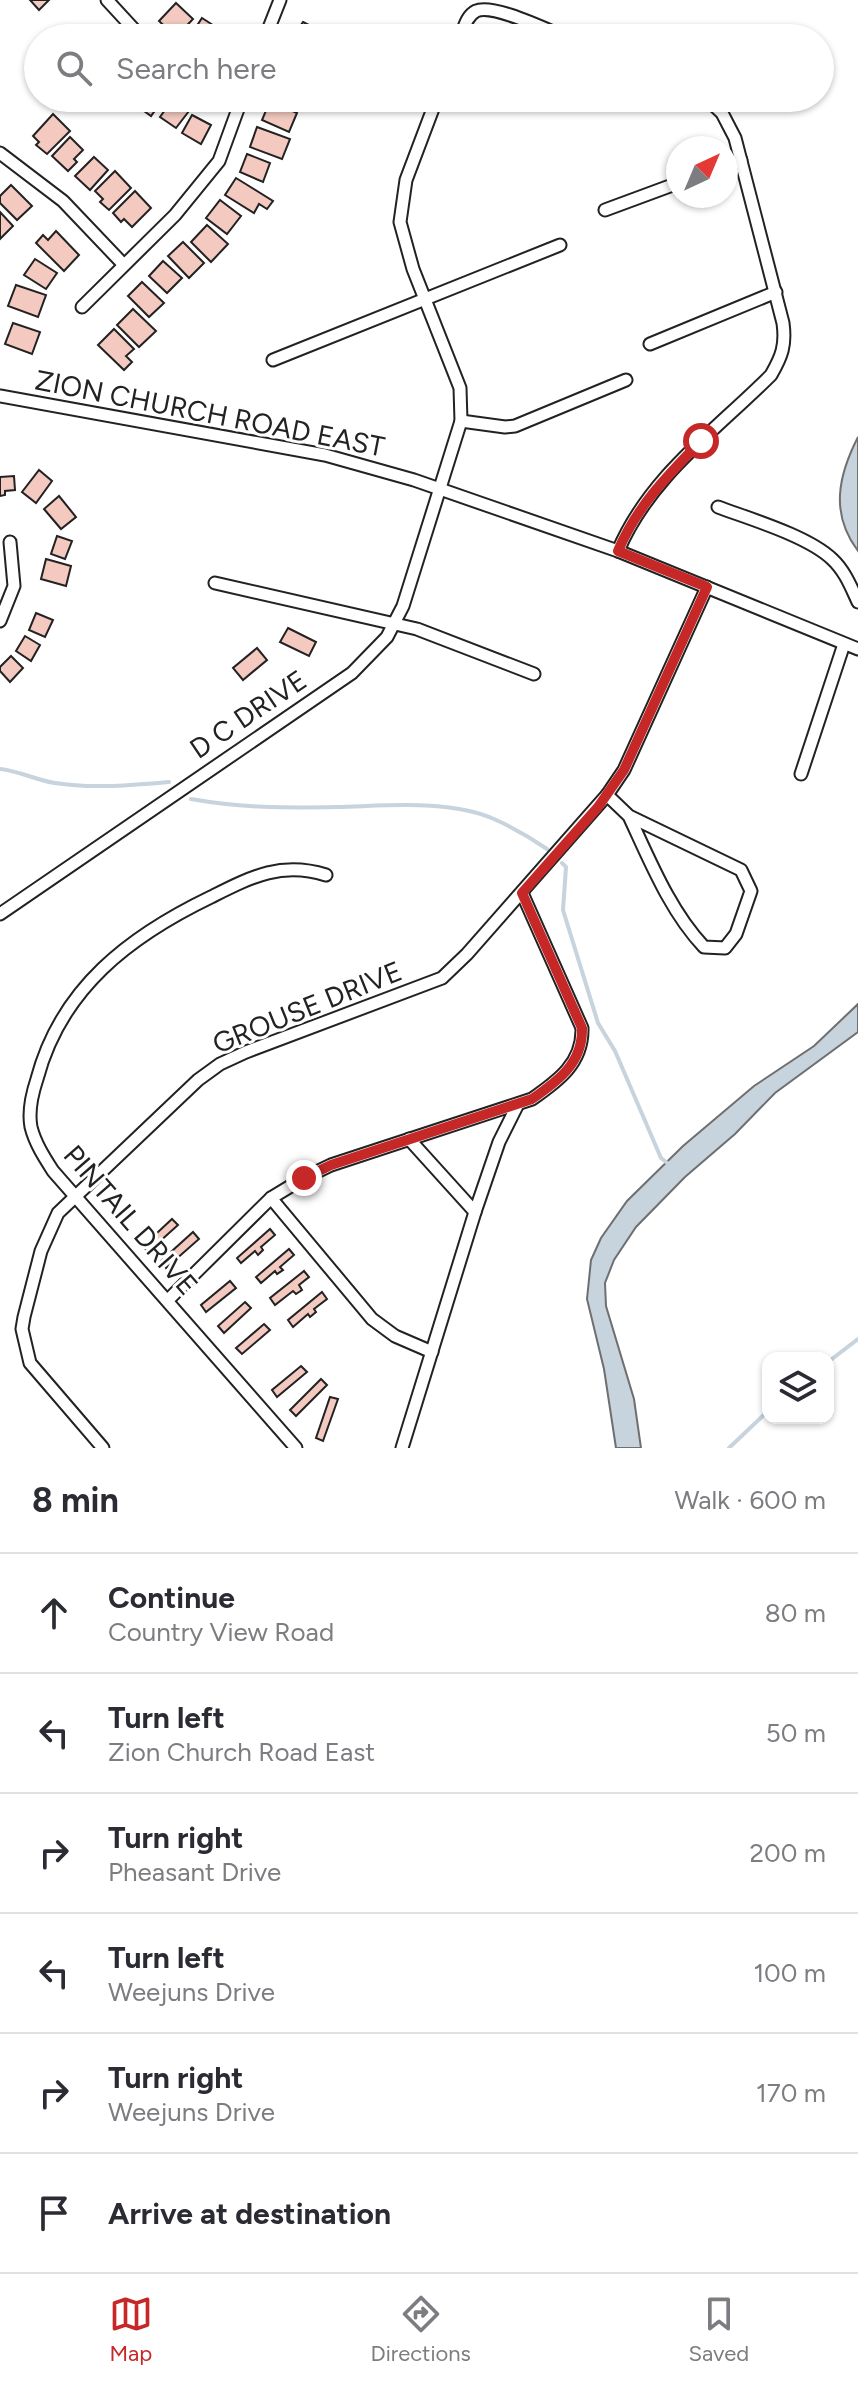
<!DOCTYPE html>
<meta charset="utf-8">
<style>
:root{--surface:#fff;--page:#f7f7f7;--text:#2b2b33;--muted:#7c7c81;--line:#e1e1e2;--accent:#c62828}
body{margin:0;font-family:Figtree,sans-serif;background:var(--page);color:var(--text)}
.controls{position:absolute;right:24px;bottom:24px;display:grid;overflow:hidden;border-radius:16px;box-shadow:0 2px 6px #0004}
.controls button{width:72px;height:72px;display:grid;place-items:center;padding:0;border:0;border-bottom:2px solid var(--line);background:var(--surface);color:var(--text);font:40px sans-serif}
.compass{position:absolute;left:666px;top:136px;width:72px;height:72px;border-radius:50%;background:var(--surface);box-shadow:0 2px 6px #0004;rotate:44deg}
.stop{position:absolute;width:24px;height:24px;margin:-18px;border:6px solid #c62828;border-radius:50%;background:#fff}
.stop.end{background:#c62828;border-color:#fff;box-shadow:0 2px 8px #0008}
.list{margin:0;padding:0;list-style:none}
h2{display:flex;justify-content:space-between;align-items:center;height:104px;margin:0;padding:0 32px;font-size:34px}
h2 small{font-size:26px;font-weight:400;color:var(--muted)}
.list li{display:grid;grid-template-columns:52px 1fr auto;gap:24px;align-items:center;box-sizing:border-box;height:120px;padding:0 32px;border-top:2px solid var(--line)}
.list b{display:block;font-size:30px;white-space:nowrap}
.list p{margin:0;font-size:26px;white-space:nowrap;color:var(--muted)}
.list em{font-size:26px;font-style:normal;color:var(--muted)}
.icon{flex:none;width:44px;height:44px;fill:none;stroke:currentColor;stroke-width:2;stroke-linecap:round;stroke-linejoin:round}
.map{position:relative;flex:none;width:858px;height:1448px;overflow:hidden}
.search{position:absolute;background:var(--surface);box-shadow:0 2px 6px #0004;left:24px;right:24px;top:24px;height:88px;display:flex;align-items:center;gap:20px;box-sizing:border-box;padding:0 28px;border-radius:44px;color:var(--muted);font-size:30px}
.sheet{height:824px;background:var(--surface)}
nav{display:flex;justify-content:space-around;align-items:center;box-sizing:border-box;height:112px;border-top:2px solid var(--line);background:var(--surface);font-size:22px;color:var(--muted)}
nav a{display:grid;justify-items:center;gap:4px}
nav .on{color:var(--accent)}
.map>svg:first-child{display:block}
</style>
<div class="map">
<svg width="858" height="1448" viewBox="0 0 858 1448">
<rect width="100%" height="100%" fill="#fff"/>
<g fill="#c7d3dd" stroke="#6f6f6f" stroke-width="2">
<path d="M 858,437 L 858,551 C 830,514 838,476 858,437 Z"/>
<path d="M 858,1004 L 858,1032 L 775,1093 L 735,1134 L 685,1177 L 636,1227 L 614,1260 L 605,1283 L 606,1306 L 634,1399 L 641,1448 L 616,1448 L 604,1369 L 587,1299 L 591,1260 L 601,1238 L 627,1201 L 683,1146 L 754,1086 L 814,1046 Z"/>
</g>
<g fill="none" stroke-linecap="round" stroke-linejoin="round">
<g stroke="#c7d3dd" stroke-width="4">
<path d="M 0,769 C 19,771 36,780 55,783 C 92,789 132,785 169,782"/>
<path d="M 191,799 C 241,808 286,808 337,807 C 385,806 449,799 494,819 C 512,827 531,838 547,849"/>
<path d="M 562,863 L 566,867 L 563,910 L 598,1023 L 615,1051 L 661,1158 L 671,1166"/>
<path d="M 828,1362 L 858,1339"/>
<path d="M 729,1448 L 768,1411"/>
</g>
</g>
<g fill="#f3c9c0" stroke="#222" stroke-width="2">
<path d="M 30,0 L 49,0 L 39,10 Z"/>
<path d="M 176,3 L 193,19 L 176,37 L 159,21 Z"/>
<path d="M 202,18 L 219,29 L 214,38 L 189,38 Z"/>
<path d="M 303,22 L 328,35 L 327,38 L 292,38 Z"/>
<path d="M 136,98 L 164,98 L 151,116 L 133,103 Z"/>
<path d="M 278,98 L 301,98 L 297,107 Z"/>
<path d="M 173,99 L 189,111 L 176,128 L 160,117 Z"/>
<path d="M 270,101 L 297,113 L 289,132 L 262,120 Z"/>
<path d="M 53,114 L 70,131 L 47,154 L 36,145 L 39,142 L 33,136 Z"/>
<path d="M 192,115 L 211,125 L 201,144 L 182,133 Z"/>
<path d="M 257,127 L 290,139 L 282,159 L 250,147 Z"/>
<path d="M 70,137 L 83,150 L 74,159 L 77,162 L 68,171 L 52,156 Z"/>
<path d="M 247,154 L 270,163 L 263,182 L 240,172 Z"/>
<path d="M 94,157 L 108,170 L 90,190 L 75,176 Z"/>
<path d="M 115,171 L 131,188 L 109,210 L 100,202 L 103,199 L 95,191 Z"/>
<path d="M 236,178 L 273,201 L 267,209 L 259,204 L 254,213 L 225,195 Z"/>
<path d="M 11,185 L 32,206 L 17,220 L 0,203 L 0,196 Z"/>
<path d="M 135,191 L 151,208 L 132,227 L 124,219 L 121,222 L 113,213 Z"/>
<path d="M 220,200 L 241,216 L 227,234 L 206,218 Z"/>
<path d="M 0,212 L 13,226 L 0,239 Z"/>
<path d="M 207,225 L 228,244 L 211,262 L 191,242 Z"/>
<path d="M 56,231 L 79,255 L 64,271 L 36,243 L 43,235 L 48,240 Z"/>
<path d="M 183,242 L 204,263 L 189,278 L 168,256 Z"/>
<path d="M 35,259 L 57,273 L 46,289 L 24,275 Z"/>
<path d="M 163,261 L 182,278 L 167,293 L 149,276 Z"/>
<path d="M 142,282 L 164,303 L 149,317 L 128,296 Z"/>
<path d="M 16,285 L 46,295 L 38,317 L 8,306 Z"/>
<path d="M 133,309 L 156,331 L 139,347 L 117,325 Z"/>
<path d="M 13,323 L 40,332 L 32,354 L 5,344 Z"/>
<path d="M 114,329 L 134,349 L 126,356 L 132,362 L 124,370 L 98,345 Z"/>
<path d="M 39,470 L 52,481 L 36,503 L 22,492 Z"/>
<path d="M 14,476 L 15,490 L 5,491 L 5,495 L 0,496 L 0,477 Z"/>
<path d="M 59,496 L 76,517 L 61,529 L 44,509 Z"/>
<path d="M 57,536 L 72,541 L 65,559 L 51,554 Z"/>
<path d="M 46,559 L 71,566 L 66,586 L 41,579 Z"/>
<path d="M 36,613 L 53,620 L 45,637 L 29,630 Z"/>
<path d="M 288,628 L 316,642 L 309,656 L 280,642 Z"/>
<path d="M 25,636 L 40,645 L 31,661 L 16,651 Z"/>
<path d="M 257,648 L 267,660 L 243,680 L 233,668 Z"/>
<path d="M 11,656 L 23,668 L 10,682 L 0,671 L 0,667 Z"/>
<path d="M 172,1219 L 178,1225 L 148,1252 L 143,1246 Z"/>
<path d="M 270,1229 L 275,1235 L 261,1247 L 263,1250 L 258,1255 L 255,1251 L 241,1263 L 237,1258 Z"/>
<path d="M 193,1232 L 199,1239 L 166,1268 L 161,1261 Z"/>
<path d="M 289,1249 L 294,1255 L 280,1267 L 283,1270 L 277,1274 L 275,1271 L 261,1283 L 256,1277 Z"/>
<path d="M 304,1271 L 309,1277 L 299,1285 L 302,1290 L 296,1294 L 293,1291 L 275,1305 L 270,1298 Z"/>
<path d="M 230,1281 L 236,1288 L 206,1312 L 201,1305 Z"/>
<path d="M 322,1292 L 327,1299 L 314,1309 L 316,1312 L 310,1317 L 308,1314 L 293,1327 L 288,1320 Z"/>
<path d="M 245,1302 L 251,1308 L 224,1333 L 218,1326 Z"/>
<path d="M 264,1324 L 270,1330 L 242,1354 L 236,1348 Z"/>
<path d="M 301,1366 L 307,1372 L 277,1397 L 272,1390 Z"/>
<path d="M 321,1379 L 327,1385 L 296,1416 L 290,1410 Z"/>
<path d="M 330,1397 L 338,1399 L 323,1441 L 316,1438 Z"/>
</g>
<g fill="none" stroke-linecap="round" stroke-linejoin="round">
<defs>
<g id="minor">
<path d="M 107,0 L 142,38"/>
<path d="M 265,38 L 280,0"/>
<path d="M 460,38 C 464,29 466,16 476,11 C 493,3 549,31 567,38"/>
<path d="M 225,98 L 239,106"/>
<path d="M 0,153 L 63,201 L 123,264"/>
<path d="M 726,166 L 741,160"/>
<path d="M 605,210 L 678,183"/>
<path d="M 82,307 L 175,215 L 219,161 L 242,98"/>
<path d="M 650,344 L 776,292"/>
<path d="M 273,360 L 560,245"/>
<path d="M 0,396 L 325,455 L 414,480 L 618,551 L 858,649"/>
<path d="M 461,421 L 505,427 L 515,426 L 626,380"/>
<path d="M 718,507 C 750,519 808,536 832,559 C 845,571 851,587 858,602"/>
<path d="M 618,551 C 649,477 716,430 771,375 C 782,356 786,345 783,323 L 735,138 L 722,113 L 706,98"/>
<path d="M 215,583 L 417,629 L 534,674"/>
<path d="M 0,621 L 14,586 L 10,542"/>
<path d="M 801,774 L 844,644"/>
<path d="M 607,795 L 629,816 L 741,870 L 751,891 L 736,934 L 725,948 L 704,947 C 670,911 650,861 629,816"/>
<path d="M 0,914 L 352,673 L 387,637 L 403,606 L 461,421 L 460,388 L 413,269 L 400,222 L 406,180 L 437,98"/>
<path d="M 271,1198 L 372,1319 L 395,1336 L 432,1352"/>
<path d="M 475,1212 L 499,1142 L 518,1104"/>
<path d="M 168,1300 L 271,1198 L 304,1178 L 331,1165 L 532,1099 C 558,1081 583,1063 582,1028 L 522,893"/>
<path d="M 103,1448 L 30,1363 L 22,1329 L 24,1317 L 41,1251 L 58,1213 L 198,1080 L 220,1064 L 246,1052 L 442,978 L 467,954 L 607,795 L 624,770 L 707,587"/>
<path d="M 296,1448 L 53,1171 C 44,1157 35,1143 31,1127 C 28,1111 32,1094 37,1079 C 61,988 130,936 211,897 C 251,877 281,861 326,875"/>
<path d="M 402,1448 L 475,1212 L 409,1139"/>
</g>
</defs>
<use href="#minor" stroke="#222" stroke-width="15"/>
<use href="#minor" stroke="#fff" stroke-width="11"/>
</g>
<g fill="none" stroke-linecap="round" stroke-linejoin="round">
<path stroke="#c62828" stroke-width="10" d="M 304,1178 L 331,1165 L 532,1099 C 558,1081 583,1063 582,1028 L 522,893 L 598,807 L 624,770 L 707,587 L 618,551 C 637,506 668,475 701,441"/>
</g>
<g text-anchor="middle" stroke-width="6" stroke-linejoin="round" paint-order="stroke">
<g font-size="28" fill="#222" stroke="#fff">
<text transform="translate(210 413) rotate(11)" y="10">ZION CHURCH ROAD EAST</text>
<text transform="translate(248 714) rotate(-34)" y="10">D C DRIVE</text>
<text transform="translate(307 1007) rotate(-22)" y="10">GROUSE DRIVE</text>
<text transform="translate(131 1220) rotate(49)" y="10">PINTAIL DRIVE</text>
</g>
</g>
</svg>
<div class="controls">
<button><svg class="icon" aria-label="layers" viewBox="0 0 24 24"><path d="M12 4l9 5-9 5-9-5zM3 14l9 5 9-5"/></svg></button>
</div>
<svg class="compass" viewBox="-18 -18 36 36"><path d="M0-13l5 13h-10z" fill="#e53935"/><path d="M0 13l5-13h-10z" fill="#7c7c81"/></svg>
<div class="stop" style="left:701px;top:441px"></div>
<div class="stop end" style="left:304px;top:1178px"></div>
<div class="search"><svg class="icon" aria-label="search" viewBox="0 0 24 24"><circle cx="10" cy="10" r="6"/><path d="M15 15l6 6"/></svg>Search here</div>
</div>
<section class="sheet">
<h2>8 min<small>Walk · 600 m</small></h2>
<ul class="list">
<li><svg class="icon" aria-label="ahead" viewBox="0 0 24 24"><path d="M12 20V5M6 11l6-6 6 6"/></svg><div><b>Continue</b><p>Country View Road</p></div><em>80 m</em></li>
<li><svg class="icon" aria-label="left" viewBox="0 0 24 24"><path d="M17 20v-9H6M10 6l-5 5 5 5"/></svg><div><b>Turn left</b><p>Zion Church Road East</p></div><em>50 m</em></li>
<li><svg class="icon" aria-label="right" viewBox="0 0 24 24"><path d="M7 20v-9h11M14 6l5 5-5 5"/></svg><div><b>Turn right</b><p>Pheasant Drive</p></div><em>200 m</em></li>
<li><svg class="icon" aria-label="left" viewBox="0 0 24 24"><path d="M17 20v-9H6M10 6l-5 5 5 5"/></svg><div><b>Turn left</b><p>Weejuns Drive</p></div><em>100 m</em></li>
<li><svg class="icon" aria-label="right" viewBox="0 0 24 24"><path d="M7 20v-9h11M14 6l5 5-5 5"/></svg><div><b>Turn right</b><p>Weejuns Drive</p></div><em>170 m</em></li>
<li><svg class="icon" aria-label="arrive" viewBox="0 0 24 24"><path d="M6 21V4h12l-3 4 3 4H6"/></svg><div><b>Arrive at destination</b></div></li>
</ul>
</section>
<nav>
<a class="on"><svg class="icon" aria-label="map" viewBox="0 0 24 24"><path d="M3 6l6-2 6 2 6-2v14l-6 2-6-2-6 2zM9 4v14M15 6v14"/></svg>Map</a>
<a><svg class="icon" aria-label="directions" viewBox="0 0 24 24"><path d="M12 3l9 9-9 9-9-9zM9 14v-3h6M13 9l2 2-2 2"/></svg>Directions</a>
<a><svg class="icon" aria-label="saved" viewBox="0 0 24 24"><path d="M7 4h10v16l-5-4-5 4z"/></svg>Saved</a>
</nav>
